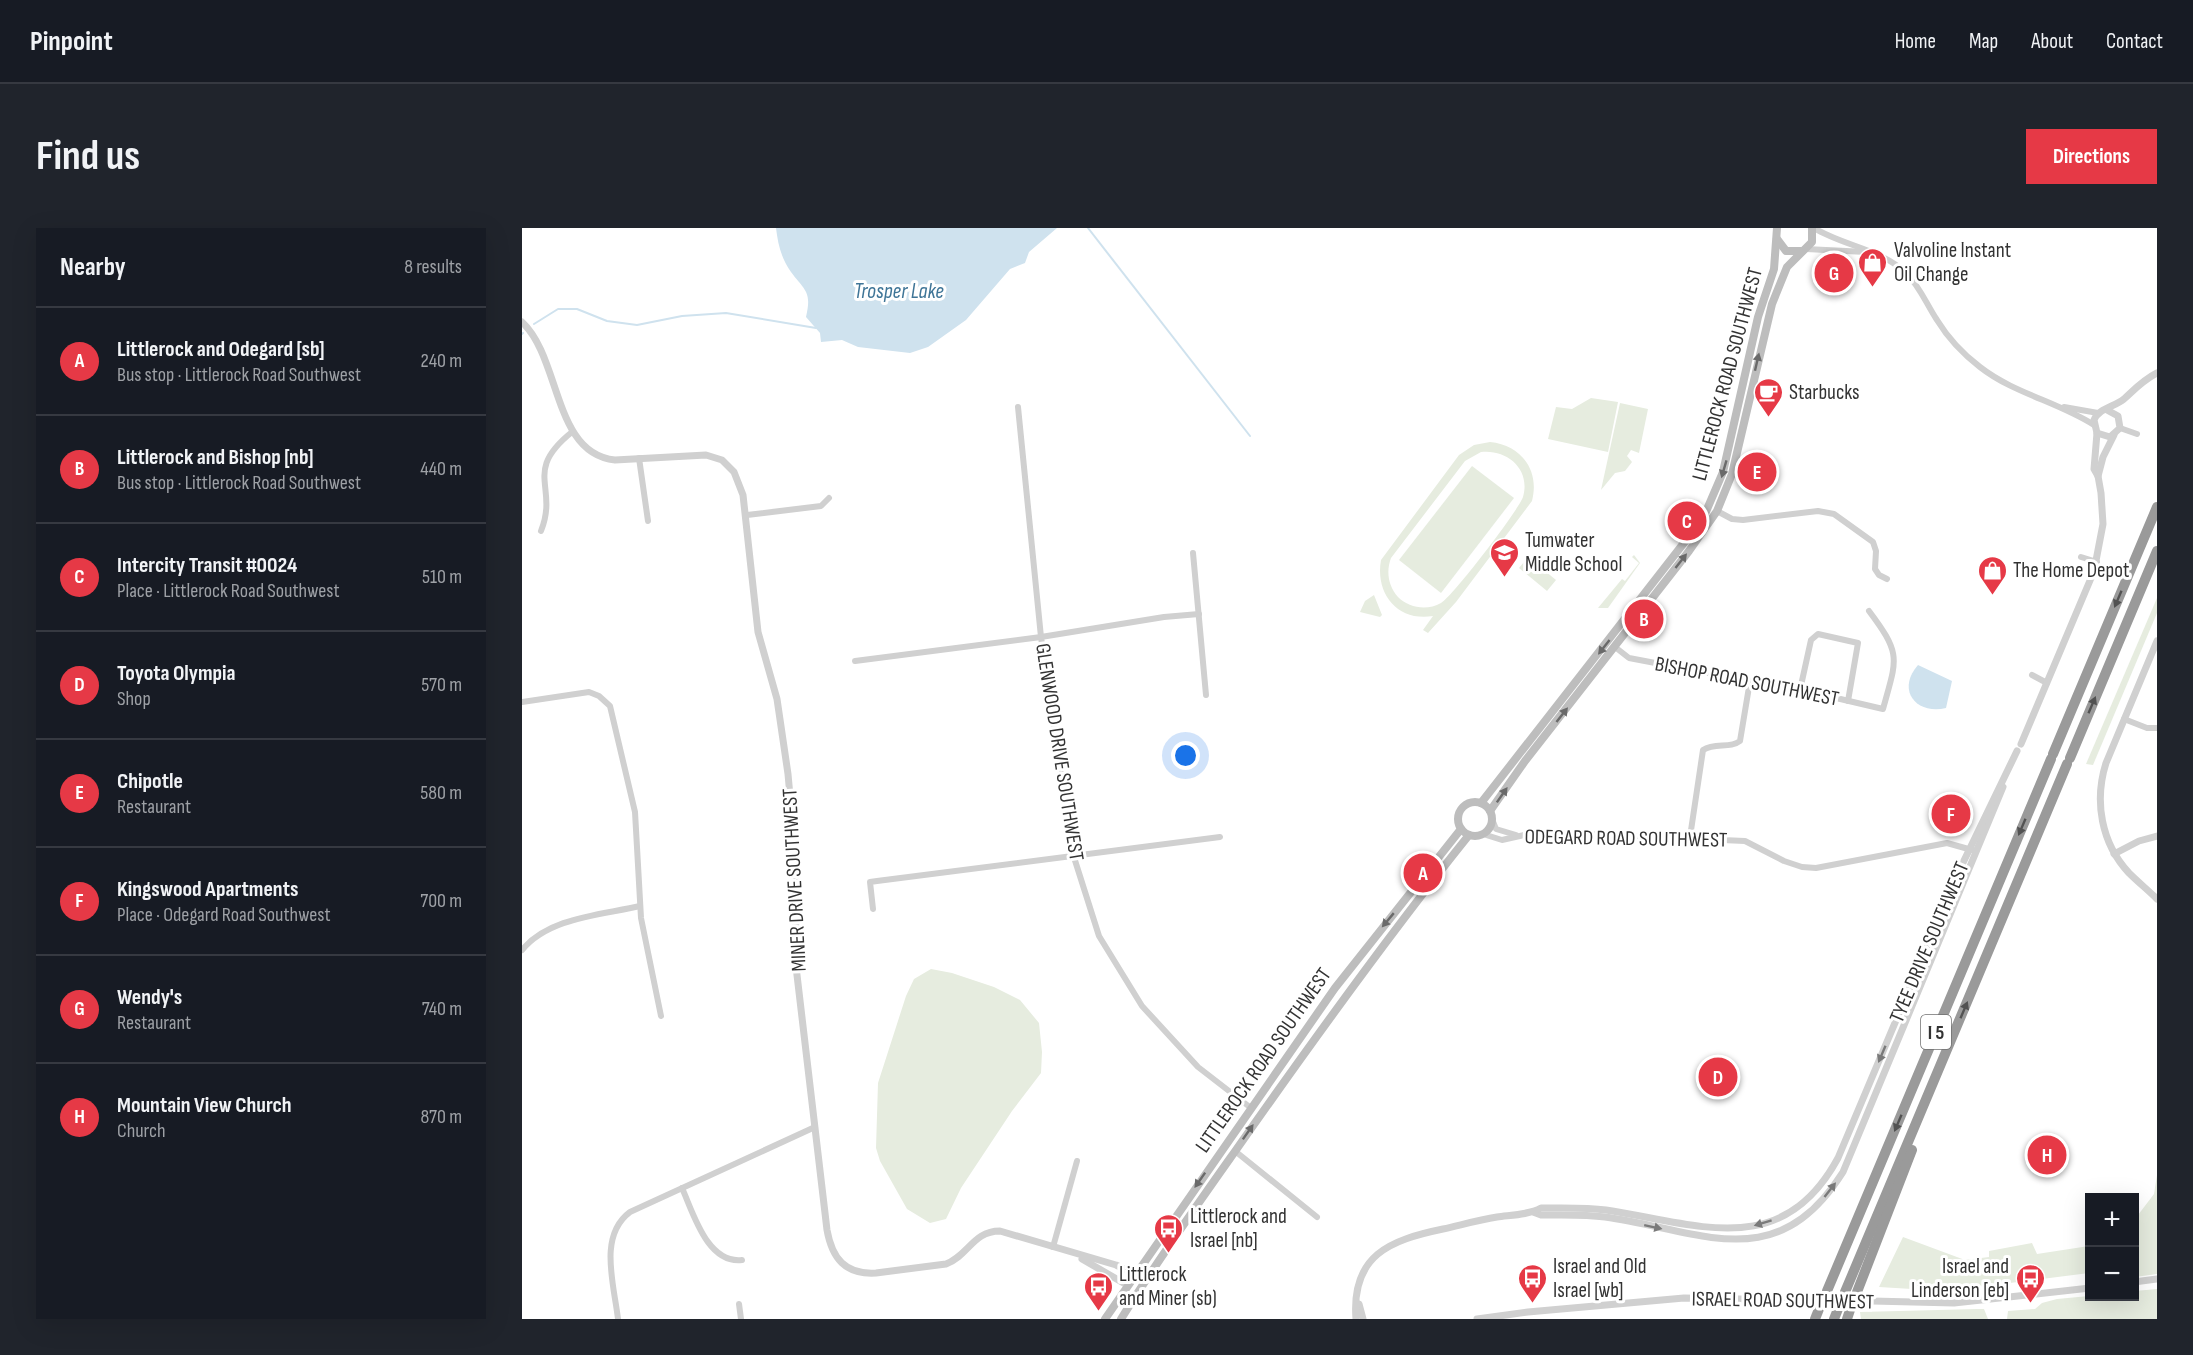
<!DOCTYPE html>
<meta charset="utf-8">
<style>
:root{--surface:#171b24;--page:#20242c;--text:#f1f3f6;--muted:#9ea1a6;--line:#363941;--accent:#e63946}
body{margin:0;font-family:"Sofia Sans Condensed",sans-serif;background:var(--page);color:var(--text)}
.controls{position:absolute;right:18px;bottom:18px;display:grid;overflow:hidden;border-radius:0px;box-shadow:0 6px 24px #0002}
.controls button{width:54px;height:54px;display:grid;place-items:center;padding:0;border:0;border-bottom:2px solid var(--line);background:var(--surface);color:var(--text);font:30px sans-serif}
.you{position:absolute;left:664px;top:528px;width:21px;height:21px;margin:-15px;border:4px solid #fff;border-radius:50%;background:#1a73e8;box-shadow:0 0 0 9px #1a73e833}
.badge{display:grid;place-items:center;width:39px;height:39px;border-radius:50%;background:var(--accent);color:#fff;font-size:20px;font-weight:700}
.pin{position:absolute;translate:-50% -50%;border:3px solid #fff;box-shadow:0 2px 6px #0006}
.list{margin:0;padding:0;list-style:none}
h2{display:flex;justify-content:space-between;align-items:center;height:78px;margin:0;padding:0 24px;font-size:26px}
h2 small{font-size:20px;font-weight:400;color:var(--muted)}
.list li{display:grid;grid-template-columns:39px 1fr auto;gap:18px;align-items:center;box-sizing:border-box;height:108px;padding:0 24px;border-top:2px solid var(--line)}
.list b{display:block;font-size:22px;white-space:nowrap}
.list p{margin:0;font-size:20px;white-space:nowrap;color:var(--muted)}
.list em{font-size:20px;font-style:normal;color:var(--muted)}
.map{position:relative;flex:none;width:1635px;height:1091px;overflow:hidden;border-radius:0px}
header{display:flex;align-items:center;gap:36px;box-sizing:border-box;height:84px;padding:0 30px;background:var(--surface);border-bottom:2px solid var(--line)}
header strong{font-size:28px}
nav{display:flex;gap:33px;margin-inline-start:auto;font-size:21px}
.intro{display:flex;align-items:center;justify-content:space-between;box-sizing:border-box;height:144px;padding:0 36px}
h1{margin:0;font-size:42px}
.button{padding:15px 27px;border-radius:0px;background:var(--accent);color:#fff;font-size:21px;font-weight:700}
main{display:flex;gap:36px;padding:0 36px}
aside{flex:1;background:var(--surface);border-radius:0px;box-shadow:0 6px 24px #0002}
.map>svg:first-child{display:block}
</style>
<header>
<strong>Pinpoint</strong>
<nav><a>Home</a><a>Map</a><a>About</a><a>Contact</a></nav>
</header>
<div class="intro"><h1>Find us</h1><a class="button">Directions</a></div>
<main>
<aside>
<h2>Nearby<small>8 results</small></h2>
<ul class="list">
<li><span class="badge">A</span><div><b>Littlerock and Odegard [sb]</b><p>Bus stop · Littlerock Road Southwest</p></div><em>240 m</em></li>
<li><span class="badge">B</span><div><b>Littlerock and Bishop [nb]</b><p>Bus stop · Littlerock Road Southwest</p></div><em>440 m</em></li>
<li><span class="badge">C</span><div><b>Intercity Transit #0024</b><p>Place · Littlerock Road Southwest</p></div><em>510 m</em></li>
<li><span class="badge">D</span><div><b>Toyota Olympia</b><p>Shop</p></div><em>570 m</em></li>
<li><span class="badge">E</span><div><b>Chipotle</b><p>Restaurant</p></div><em>580 m</em></li>
<li><span class="badge">F</span><div><b>Kingswood Apartments</b><p>Place · Odegard Road Southwest</p></div><em>700 m</em></li>
<li><span class="badge">G</span><div><b>Wendy's</b><p>Restaurant</p></div><em>740 m</em></li>
<li><span class="badge">H</span><div><b>Mountain View Church</b><p>Church</p></div><em>870 m</em></li>
</ul>
</aside>
<div class="map">
<svg width="1635" height="1091" viewBox="0 0 1635 1091">
<rect width="100%" height="100%" fill="#fff"/>
<g fill="#e6ecdf" fill-rule="evenodd">
<path d="M 1069,170 L 1096,174 L 1086,224 L 1026,211 L 1034,179 L 1050,181 Z"/>
<path d="M 1098,175 L 1126,181 L 1117,225 L 1109,222 L 1105,228 L 1110,234 L 1103,243 L 1093,245 L 1079,262 Z"/>
<path d="M 968,214 C 999,217 1018,242 1010,273 L 934,374 L 906,405 L 901,402 L 911,388 C 875,394 853,365 859,332 L 937,227 L 952,217 ZM 959,224 C 985,221 1009,241 1001,269 C 996,283 931,368 919,375 C 905,383 887,380 876,369 C 866,358 864,343 869,330 L 943,233 Z"/>
<path d="M 950,238 L 992,270 L 919,365 L 877,332 Z"/>
<path d="M 1112,327 L 1118,335 L 1086,380 L 1076,380 L 1100,351 L 1103,353 L 1117,335 L 1110,329 Z"/>
<path d="M 1006,329 L 1034,352 L 1025,363 L 997,340 Z"/>
<path d="M 852,367 L 860,387 L 858,389 L 838,384 L 843,373 Z"/>
<path d="M 1635,370 L 1635,385 L 1571,537 L 1564,536 Z"/>
<path d="M 409,741 L 430,745 L 472,759 L 498,772 L 517,795 L 520,824 L 519,845 L 490,883 L 439,960 L 424,991 L 408,995 L 385,981 L 358,933 L 354,920 L 356,855 L 384,768 L 392,751 Z"/>
<path d="M 1635,947 L 1635,1046 L 1613,1049 L 1613,991 L 1632,966 Z"/>
<path d="M 1381,1009 L 1443,1032 L 1467,1029 L 1467,1023 L 1510,1015 L 1515,1026 L 1567,1018 L 1567,1045 L 1423,1063 L 1357,1059 Z"/>
<path d="M 1635,1061 L 1635,1091 L 1485,1091 L 1486,1083 L 1513,1081 L 1520,1075 L 1535,1071 L 1567,1068 L 1612,1068 L 1613,1063 Z"/>
<path d="M 1455,1081 L 1462,1081 L 1466,1091 L 1339,1091 L 1338,1084 Z"/>
</g>
<g fill="#cfe2ee">
<path d="M 254,0 L 535,0 L 507,24 L 503,35 L 488,41 L 444,92 L 406,119 L 388,125 L 336,119 L 320,112 L 299,114 L 298,105 L 284,89 C 290,63 283,63 269,44 C 259,30 256,16 254,0 Z"/>
<path d="M 1396,437 L 1430,453 L 1424,480 C 1394,487 1374,462 1396,437 Z"/>
</g>
<g fill="none" stroke-linecap="round" stroke-linejoin="round">
<g stroke="#cfe2ee" stroke-width="2">
<path d="M 566,0 L 728,208"/>
<path d="M 12,96 L 36,81 L 55,81 L 85,93 L 115,97 L 160,88 L 204,85 L 294,100"/>
<path d="M 0,106 L 1,105"/>
</g>
<g stroke="#d0d0d0" stroke-width="6">
<path d="M 1292,0 C 1321,18 1360,21 1385,46 C 1398,59 1405,77 1415,92 C 1426,110 1441,126 1458,139 C 1491,165 1536,174 1572,197"/>
<path d="M 1284,21 L 1344,24"/>
<path d="M 496,179 L 519,409 L 550,623 L 577,708 L 620,778 L 676,839 L 729,880"/>
<path d="M 1542,179 L 1576,185"/>
<path d="M 1598,200 L 1615,206"/>
<path d="M 117,230 L 126,293"/>
<path d="M 1195,283 L 1210,291 L 1221,292 L 1296,283 L 1312,286 L 1351,314 L 1354,323 L 1353,341 L 1357,347 L 1365,351"/>
<path d="M 225,287 L 299,278 L 307,270"/>
<path d="M 19,303 C 37,258 0,244 50,204"/>
<path d="M 671,325 L 684,467"/>
<path d="M 1559,329 L 1575,334"/>
<path d="M 1093,419 L 1107,430 L 1297,466 L 1361,481 C 1375,430 1380,427 1347,383"/>
<path d="M 333,433 L 519,409 L 642,389 L 677,386"/>
<path d="M 1510,447 L 1525,455"/>
<path d="M 1278,462 L 1289,412 L 1296,406 L 1336,415 L 1326,473"/>
<path d="M 0,474 L 67,464 L 77,468 L 88,478 L 113,584 L 119,690 L 139,788"/>
<path d="M 1602,491 L 1625,500 L 1635,500"/>
<path d="M 970,591 L 974,601 L 994,607"/>
<path d="M 961,606 L 980,612 L 1016,604 L 1223,613 L 1262,633 L 1280,639 L 1294,640 L 1425,615 L 1450,622"/>
<path d="M 1168,609 L 1181,522 C 1193,514 1208,521 1218,513 L 1228,453"/>
<path d="M 351,681 L 348,654 L 355,653 L 698,609"/>
<path d="M 0,722 C 27,689 80,687 118,678"/>
<path d="M 713,923 L 795,989"/>
<path d="M 160,960 C 171,984 185,1036 220,1032"/>
<path d="M 531,1019 L 555,933"/>
<path d="M 217,1076 L 219,1091"/>
<path d="M 96,1091 C 92,1056 76,1008 108,984 L 293,899"/>
</g>
<g stroke="#d0d0d0" stroke-width="7">
<path d="M 0,94 C 39,130 31,226 93,232 L 184,227 L 200,232 L 212,244 L 221,267 L 236,404 L 255,471 L 266,546 L 275,646 L 273,730 L 305,1002 C 310,1030 323,1047 354,1045 L 424,1036 C 447,1027 451,1003 478,1003 L 594,1037 L 612,1046"/>
<path d="M 1575,205 L 1588,209 L 1598,200 L 1596,188 L 1585,182"/>
<path d="M 1576,248 L 1581,229 L 1592,207"/>
<path d="M 1635,413 L 1584,535 C 1572,573 1579,615 1607,645 C 1616,654 1626,662 1635,671"/>
<path d="M 1499,516 L 1572,343 L 1581,296 L 1579,265 L 1576,248 L 1572,241 L 1575,205 L 1572,192 C 1577,180 1592,179 1602,171 C 1613,161 1621,152 1635,145"/>
<path d="M 1592,626 L 1617,613 L 1635,608"/>
<path d="M 1011,984 L 1019,987 C 1040,987 1062,986 1083,989 C 1178,1002 1254,1050 1321,944 L 1481,559"/>
<path d="M 560,1031 L 605,1057"/>
<path d="M 1612,1054 L 1635,1051"/>
<path d="M 1350,1073 L 1432,1075 L 1568,1060"/>
<path d="M 837,1076 L 841,1091"/>
<path d="M 834,1091 C 829,1027 868,1012 921,1001 C 939,997 956,992 975,989 C 989,987 1006,987 1019,980 C 1040,980 1063,979 1084,982 C 1176,996 1260,1033 1316,930 L 1437,643 L 1495,523"/>
<path d="M 955,1091 L 1006,1084 L 1162,1070 L 1277,1072"/>
</g>
<g stroke="#bdbdbd" stroke-width="8">
<path d="M 1255,11 L 1264,23 L 1280,23"/>
<circle cx="953" cy="591" r="17"/>
<path d="M 959,575 L 1165,311 L 1183,286 L 1201,244 L 1236,89 L 1252,41 L 1255,0"/>
<path d="M 968,583 L 1003,533 L 1167,323 L 1195,283 L 1210,246 L 1250,76 L 1265,39 L 1290,14 L 1290,0"/>
<path d="M 583,1091 L 813,760 L 939,601"/>
<path d="M 599,1091 C 635,1033 675,977 714,922 C 789,815 865,709 947,607"/>
</g>
<g stroke="#9a9a9a" stroke-width="10">
<path d="M 1531,526 L 1635,279"/>
<path d="M 1548,530 L 1635,323"/>
<path d="M 1305,1063 L 1529,531"/>
<path d="M 1323,1064 L 1545,536"/>
<path d="M 1335,1064 L 1390,922"/>
<path d="M 1293,1091 L 1297,1081"/>
<path d="M 1312,1091 L 1316,1081"/>
<path d="M 1325,1091 L 1328,1082"/>
</g>
<path stroke="#d0d0d0" stroke-width="7" d="M 1277,1072 L 1350,1073"/>
</g>
<defs><path id="oneway-solid" d="M-6-.8H1V-3.2L6.5 0L1 3.2V.8H-6Z" transform="scale(1.5)"/></defs>
<g fill="#6a6a6a">
<use href="#oneway-solid" transform="translate(1235 134) rotate(-77)"/>
<use href="#oneway-solid" transform="translate(1202 241) rotate(106)"/>
<use href="#oneway-solid" transform="translate(1159 333) rotate(-52)"/>
<use href="#oneway-solid" transform="translate(1082 419) rotate(128)"/>
<use href="#oneway-solid" transform="translate(1040 487) rotate(-52)"/>
<use href="#oneway-solid" transform="translate(980 567) rotate(-55)"/>
<use href="#oneway-solid" transform="translate(866 692) rotate(130)"/>
<use href="#oneway-solid" transform="translate(726 904) rotate(-55)"/>
<use href="#oneway-solid" transform="translate(678 952) rotate(125)"/>
</g>
<g fill="#525252">
<use href="#oneway-solid" transform="translate(1596 371) rotate(113)"/>
<use href="#oneway-solid" transform="translate(1570 477) rotate(-67)"/>
<use href="#oneway-solid" transform="translate(1500 599) rotate(113)"/>
<use href="#oneway-solid" transform="translate(1442 782) rotate(-67)"/>
<use href="#oneway-solid" transform="translate(1376 895) rotate(113)"/>
</g>
<g fill="#7a7a7a">
<use href="#oneway-solid" transform="translate(1360 826) rotate(113)"/>
<use href="#oneway-solid" transform="translate(1308 962) rotate(-52)"/>
<use href="#oneway-solid" transform="translate(1241 995) rotate(163)"/>
<use href="#oneway-solid" transform="translate(1131 999) rotate(12)"/>
</g>
<defs>
<symbol id="shop-pin" viewBox="-11 -11 22 30"><path d="M0 17L-7.5 6A9.5 9.5 0 1 1 7.5 6Z" fill="#e63946" stroke="#fff"/><path d="M-5-2.5h2.3a2.7 3.5 0 0 1 5.4 0H5L5.5 6h-11ZM-1.5-2.5h3a1.5 2.3 0 0 0-3 0Z" fill="#fff"/></symbol>
<symbol id="cafe-pin" viewBox="-11 -11 22 30"><path d="M0 17L-7.5 6A9.5 9.5 0 1 1 7.5 6Z" fill="#e63946" stroke="#fff"/><path d="M-5.5-4.5H6V0H3Q3 3.5 0 3.5H-2.5Q-5.5 3.5-5.5 0ZM3-3.2v2h1.7v-2ZM-6 4.5H4V6H-6Z" fill="#fff"/></symbol>
<symbol id="school-pin" viewBox="-11 -11 22 30"><path d="M0 17L-7.5 6A9.5 9.5 0 1 1 7.5 6Z" fill="#e63946" stroke="#fff"/><path d="M0-5L7-2L0 1L-7-2ZM-4 1L0 2.5L4 1V4Q0 6-4 4Z" fill="#fff"/></symbol>
<symbol id="bus-pin" viewBox="-11 -11 22 30"><path d="M0 17L-7.5 6A9.5 9.5 0 1 1 7.5 6Z" fill="#e63946" stroke="#fff"/><path d="M-5-6H5V4H4V6H2V4H-2V6H-4V4H-5ZM-3.5-4V0h7V-4ZM-3.5 1.2v1.5H-2V1.2ZM2 1.2v1.5H3.5V1.2Z" fill="#fff"/></symbol>
</defs>
<g fill-rule="evenodd">
<use href="#shop-pin" x="1334" y="18" width="33" height="45"/>
<use href="#cafe-pin" x="1230" y="148" width="33" height="45"/>
<use href="#school-pin" x="966" y="308" width="33" height="45"/>
<use href="#shop-pin" x="1454" y="326" width="33" height="45"/>
<use href="#bus-pin" x="630" y="984" width="33" height="45"/>
<use href="#bus-pin" x="994" y="1034" width="33" height="45"/>
<use href="#bus-pin" x="1492" y="1034" width="33" height="45"/>
<use href="#bus-pin" x="560" y="1042" width="33" height="45"/>
</g>
<g text-anchor="middle" stroke-width="6" stroke-linejoin="round" paint-order="stroke">
<rect fill="#fff" stroke="#707070" stroke-width="1.5" x="1399" y="787" width="30" height="34" rx="4.5"/>
<g font-size="20" font-weight="bold" fill="#333">
<text x="1414" y="811">I 5</text>
</g>
<g font-size="21" fill="#333" stroke="#fff" text-anchor="start">
<text x="1372" y="29">Valvoline Instant<tspan x="1372" dy="24">Oil Change</tspan></text>
<text x="1267" y="171">Starbucks</text>
<text x="1003" y="319">Tumwater<tspan x="1003" dy="24">Middle School</tspan></text>
<text x="1491" y="349">The Home Depot</text>
<text x="668" y="995">Littlerock and<tspan x="668" dy="24">Israel [nb]</tspan></text>
<text x="1031" y="1045">Israel and Old<tspan x="1031" dy="24">Israel [wb]</tspan></text>
<text x="1487" y="1045" text-anchor="end">Israel and<tspan x="1487" dy="24">Linderson [eb]</tspan></text>
<text x="597" y="1053">Littlerock<tspan x="597" dy="24">and Miner (sb)</tspan></text>
</g>
<g font-size="21" fill="#333" stroke="#fff">
<text transform="translate(1205 146) rotate(-75)" y="7">LITTLEROCK ROAD SOUTHWEST</text>
<text transform="translate(1225 453) rotate(11)" y="7">BISHOP ROAD SOUTHWEST</text>
<text transform="translate(538 524) rotate(81)" y="7">GLENWOOD DRIVE SOUTHWEST</text>
<text transform="translate(1104 610) rotate(1)" y="7">ODEGARD ROAD SOUTHWEST</text>
<text transform="translate(272 652) rotate(-93)" y="7">MINER DRIVE SOUTHWEST</text>
<text transform="translate(1407 714) rotate(-67)" y="7">TYEE DRIVE SOUTHWEST</text>
<text transform="translate(741 832) rotate(-55)" y="7">LITTLEROCK ROAD SOUTHWEST</text>
<text transform="translate(1261 1072) rotate(1)" y="7">ISRAEL ROAD SOUTHWEST</text>
</g>
<g font-size="22" font-style="italic" fill="#3f7597" stroke="#fff">
<text x="377" y="70">Trosper Lake</text>
</g>
</g>
</svg>
<div class="controls">
<button>+</button>
<button>−</button>
</div>
<div class="you"></div>
<div class="pin badge" style="left:901px;top:645px">A</div>
<div class="pin badge" style="left:1122px;top:391px">B</div>
<div class="pin badge" style="left:1165px;top:293px">C</div>
<div class="pin badge" style="left:1196px;top:849px">D</div>
<div class="pin badge" style="left:1235px;top:244px">E</div>
<div class="pin badge" style="left:1429px;top:586px">F</div>
<div class="pin badge" style="left:1312px;top:45px">G</div>
<div class="pin badge" style="left:1525px;top:927px">H</div>
</div>
</main>
